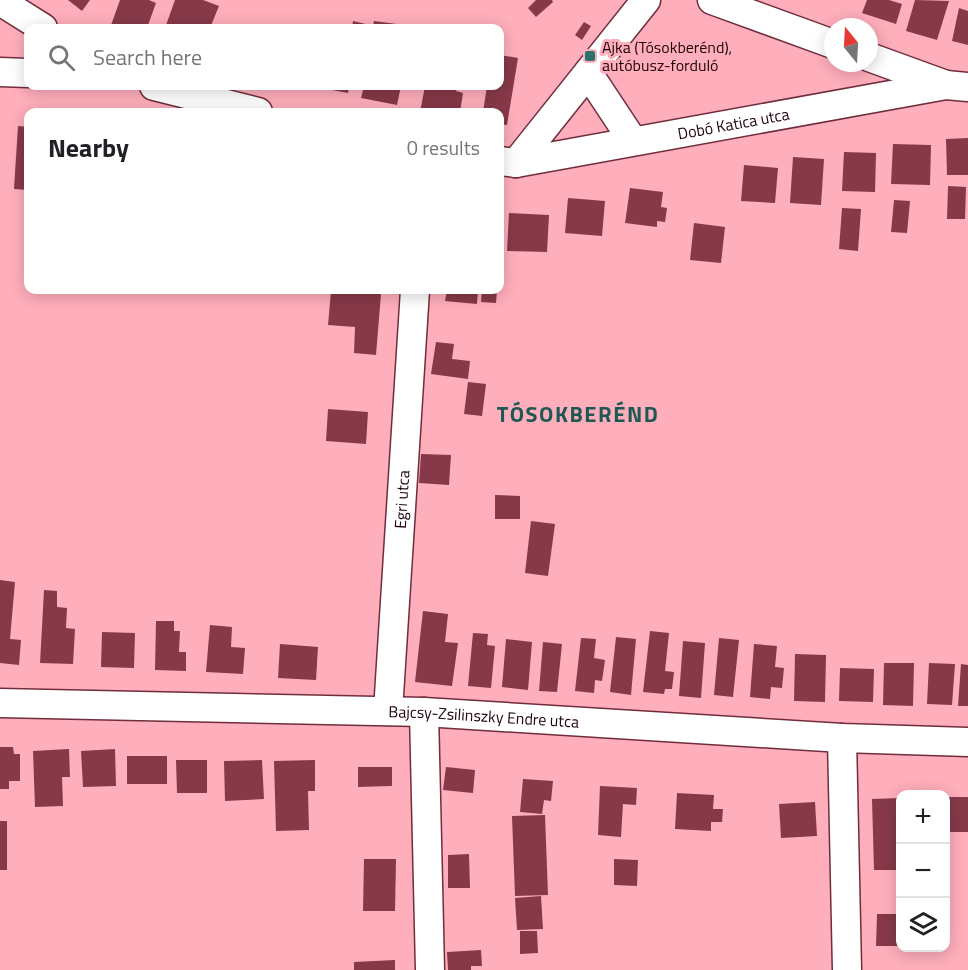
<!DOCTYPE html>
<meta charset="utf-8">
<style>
:root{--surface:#fff;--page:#f2f2f2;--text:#202124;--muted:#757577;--line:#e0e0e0}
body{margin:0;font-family:"Titillium Web",sans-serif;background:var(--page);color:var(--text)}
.controls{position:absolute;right:18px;bottom:18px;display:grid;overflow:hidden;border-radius:12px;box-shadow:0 3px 15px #0003}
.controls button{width:54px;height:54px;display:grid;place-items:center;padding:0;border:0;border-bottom:2px solid var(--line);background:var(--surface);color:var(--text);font:30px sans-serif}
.compass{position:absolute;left:824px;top:18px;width:54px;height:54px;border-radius:50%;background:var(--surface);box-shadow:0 3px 15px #0003;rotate:342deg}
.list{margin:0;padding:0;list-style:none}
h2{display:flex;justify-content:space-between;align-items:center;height:78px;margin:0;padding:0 24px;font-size:26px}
h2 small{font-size:20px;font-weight:400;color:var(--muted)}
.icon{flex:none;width:33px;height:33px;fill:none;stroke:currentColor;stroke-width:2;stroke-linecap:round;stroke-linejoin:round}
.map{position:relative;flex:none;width:968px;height:970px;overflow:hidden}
.search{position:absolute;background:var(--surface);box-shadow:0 3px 15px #0003;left:24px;top:24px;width:480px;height:66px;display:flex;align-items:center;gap:15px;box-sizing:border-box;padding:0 21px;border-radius:12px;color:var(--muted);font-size:22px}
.panel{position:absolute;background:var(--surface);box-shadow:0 3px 15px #0003;left:24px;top:108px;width:480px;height:186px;border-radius:12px}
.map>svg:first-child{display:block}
</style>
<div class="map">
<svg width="968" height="970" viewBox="0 0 968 970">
<rect width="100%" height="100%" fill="#ffaebb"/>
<g fill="#873949">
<path d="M 68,0 L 90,0 L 82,11 Z"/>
<path d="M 120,0 L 149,0 L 156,3 L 147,28 L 110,28 Z"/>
<path d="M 175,0 L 203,0 L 219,6 L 210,28 L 165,28 Z"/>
<path d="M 536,0 L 552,0 L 553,2 L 536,17 L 528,8 Z"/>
<path d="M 867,0 L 889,0 L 902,4 L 896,24 L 862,13 Z"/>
<path d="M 915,0 L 949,1 L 937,40 L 906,31 Z"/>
<path d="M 959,8 L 968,11 L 968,45 L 952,41 Z"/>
<path d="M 353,21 L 370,25 L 370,28 L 352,28 Z"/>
<path d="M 374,21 L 404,25 L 403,28 L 373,28 Z"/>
<path d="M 584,22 L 591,26 L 582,40 L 575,35 Z"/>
<path d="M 500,55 L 518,58 L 507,125 L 500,124 L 500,112 L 483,112 L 487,86 L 500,86 Z"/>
<path d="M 364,86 L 401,86 L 397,105 L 361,98 Z"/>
<path d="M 425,86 L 457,86 L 456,91 L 463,93 L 460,112 L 420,112 Z"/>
<path d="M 316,87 L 316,86 L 349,86 L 348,93 Z"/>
<path d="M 18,126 L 28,127 L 28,190 L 14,189 Z"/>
<path d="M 968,138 L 968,175 L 947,175 L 946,139 Z"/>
<path d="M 893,144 L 931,145 L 930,185 L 891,184 Z"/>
<path d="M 844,152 L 876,153 L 875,192 L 842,191 Z"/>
<path d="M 793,157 L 824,159 L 821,205 L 790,203 Z"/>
<path d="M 744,165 L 778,168 L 775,203 L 741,201 Z"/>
<path d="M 948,186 L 966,187 L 965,219 L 947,219 Z"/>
<path d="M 630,188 L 663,192 L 661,207 L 667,208 L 665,222 L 657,221 L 657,227 L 625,223 Z"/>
<path d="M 568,198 L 605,201 L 602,236 L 565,233 Z"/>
<path d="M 894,200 L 910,201 L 907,233 L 891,232 Z"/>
<path d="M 842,208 L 861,209 L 858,251 L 839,249 Z"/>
<path d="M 509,213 L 549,215 L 547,252 L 507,251 Z"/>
<path d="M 694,223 L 725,227 L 721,263 L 690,260 Z"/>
<path d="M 447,290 L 478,290 L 477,304 L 445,301 Z"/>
<path d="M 482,290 L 497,290 L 496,303 L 481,302 Z"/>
<path d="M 331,291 L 381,294 L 376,355 L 354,353 L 355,327 L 328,325 Z"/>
<path d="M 436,342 L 454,344 L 452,359 L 470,361 L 468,379 L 431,374 Z"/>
<path d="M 468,382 L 486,384 L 482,416 L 464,414 Z"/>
<path d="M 328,409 L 368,412 L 366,444 L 326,441 Z"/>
<path d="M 421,454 L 451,455 L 449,485 L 419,483 Z"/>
<path d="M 495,495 L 520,496 L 520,519 L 495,519 Z"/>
<path d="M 531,521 L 555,524 L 548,576 L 525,573 Z"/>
<path d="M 0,580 L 15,582 L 10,639 L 21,640 L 19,665 L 0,663 Z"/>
<path d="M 44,590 L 57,591 L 57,607 L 67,608 L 66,628 L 75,629 L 73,664 L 40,663 Z"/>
<path d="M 423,611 L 448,614 L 445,642 L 458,643 L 452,686 L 415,682 Z"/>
<path d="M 156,621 L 174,621 L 174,631 L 180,631 L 179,652 L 186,652 L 186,671 L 155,670 Z"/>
<path d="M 210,625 L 232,627 L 231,647 L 245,648 L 243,674 L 206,672 Z"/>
<path d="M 650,631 L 669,633 L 665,671 L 674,672 L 672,689 L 665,689 L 664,694 L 643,692 Z"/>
<path d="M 102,632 L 135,633 L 134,668 L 101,667 Z"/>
<path d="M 473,633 L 488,634 L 487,645 L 495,646 L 491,688 L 468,686 Z"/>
<path d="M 616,637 L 636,639 L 631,695 L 610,692 Z"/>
<path d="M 581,638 L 596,639 L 594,658 L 605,660 L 602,681 L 595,680 L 594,693 L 575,691 Z"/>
<path d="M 719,638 L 739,640 L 733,697 L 714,695 Z"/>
<path d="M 506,639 L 532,642 L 528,690 L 502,687 Z"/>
<path d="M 683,641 L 705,643 L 701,698 L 679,696 Z"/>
<path d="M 543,642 L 562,644 L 557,692 L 539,691 Z"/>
<path d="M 280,644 L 318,647 L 316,680 L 278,678 Z"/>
<path d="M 754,644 L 777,646 L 775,667 L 784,668 L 782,688 L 771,687 L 770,699 L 750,697 Z"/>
<path d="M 795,654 L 826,655 L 825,702 L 794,701 Z"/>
<path d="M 884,663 L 914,663 L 913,706 L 883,705 Z"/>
<path d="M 929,663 L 955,664 L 952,705 L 927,704 Z"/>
<path d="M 961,664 L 968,665 L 968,706 L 958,706 Z"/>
<path d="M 840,668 L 874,669 L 873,702 L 839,701 Z"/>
<path d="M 0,747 L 13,747 L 14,754 L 20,754 L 20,781 L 9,781 L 9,789 L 0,789 Z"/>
<path d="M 69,749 L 70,777 L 62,777 L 63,806 L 35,807 L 33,751 Z"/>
<path d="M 115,749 L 116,786 L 83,787 L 81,751 Z"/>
<rect x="127" y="756" width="40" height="28"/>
<path d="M 176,760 L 207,760 L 207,793 L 177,793 Z"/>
<path d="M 262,760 L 264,799 L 225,801 L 224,761 Z"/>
<path d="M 315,760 L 315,791 L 308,791 L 309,830 L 276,831 L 274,761 Z"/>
<path d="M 358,767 L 392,767 L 392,786 L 358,787 Z"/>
<path d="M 446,767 L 475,770 L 473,793 L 443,790 Z"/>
<path d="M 523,779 L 553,781 L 551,801 L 544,800 L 542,814 L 520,812 Z"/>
<path d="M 600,786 L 637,788 L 636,805 L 623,804 L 621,837 L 598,835 Z"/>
<path d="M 677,793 L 714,795 L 713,809 L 723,809 L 722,822 L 711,822 L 711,831 L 675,829 Z"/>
<rect x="946" y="797" width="22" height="35"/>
<path d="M 900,798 L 900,823 L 897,823 L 898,870 L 874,870 L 872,799 Z"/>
<path d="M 815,802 L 817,836 L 781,838 L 779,804 Z"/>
<path d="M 545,815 L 548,895 L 515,896 L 512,816 Z"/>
<rect x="0" y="821" width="7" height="49"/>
<path d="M 469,854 L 470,888 L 448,888 L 448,855 Z"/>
<path d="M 364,859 L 396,859 L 395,911 L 363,911 Z"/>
<path d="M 614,859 L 638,860 L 637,886 L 614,885 Z"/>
<path d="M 541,896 L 543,929 L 517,930 L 515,898 Z"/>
<path d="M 877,914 L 900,914 L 900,946 L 876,946 Z"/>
<path d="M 520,931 L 537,931 L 538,953 L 520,954 Z"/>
<path d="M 481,950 L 482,966 L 471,966 L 471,970 L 448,970 L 447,952 Z"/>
<path d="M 395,960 L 395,970 L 354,970 L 354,962 Z"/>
</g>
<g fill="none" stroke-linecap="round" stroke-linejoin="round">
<defs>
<g id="minor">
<path d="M 712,0 L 833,44"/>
<path d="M 0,1 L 43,28"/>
<path d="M 869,57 L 946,85"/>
<path d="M 0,72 L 28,73"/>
<path d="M 588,73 L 633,141"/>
<path d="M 154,86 L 258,112"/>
<path id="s1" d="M 500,161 L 516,163 L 946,85 L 968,87"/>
<path d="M 516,163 L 646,0"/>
<path id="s2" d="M 0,703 L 424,712 L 842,738 L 968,742"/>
<path id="s3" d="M 388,711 L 415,290"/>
<path d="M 424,712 L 430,970"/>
<path d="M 842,738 L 847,970"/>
</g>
</defs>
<use href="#minor" stroke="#702d3b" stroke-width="31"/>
<use href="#minor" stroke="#fff" stroke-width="28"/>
</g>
<rect fill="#29736e" stroke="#ffaebb" stroke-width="2" x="584" y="50" width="12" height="12" rx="3"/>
<g text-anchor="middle" stroke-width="6" stroke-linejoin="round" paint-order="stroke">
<g font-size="16" fill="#20060b" stroke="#ffaebb" text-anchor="start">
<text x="602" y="53">Ajka (Tósokberénd),<tspan x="602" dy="18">autóbusz-forduló</tspan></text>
</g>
<g font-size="16" fill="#20060b" stroke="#ffaebb">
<text dy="6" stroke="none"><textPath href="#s1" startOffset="237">Dobó Katica utca</textPath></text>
<text dy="6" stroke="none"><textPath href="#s3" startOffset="212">Egri utca</textPath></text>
<text dy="6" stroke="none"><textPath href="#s2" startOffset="484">Bajcsy-Zsilinszky Endre utca</textPath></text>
</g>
<g font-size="22" font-weight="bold" letter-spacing="1.5" fill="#1d5854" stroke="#ffaebb">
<text x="578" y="422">TÓSOKBERÉND</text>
</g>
</g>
</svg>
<div class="controls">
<button>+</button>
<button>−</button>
<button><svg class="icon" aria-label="layers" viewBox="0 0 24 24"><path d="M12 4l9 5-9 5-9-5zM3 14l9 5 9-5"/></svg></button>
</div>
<svg class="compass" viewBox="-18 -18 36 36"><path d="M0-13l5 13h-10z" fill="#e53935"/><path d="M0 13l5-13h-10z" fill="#757577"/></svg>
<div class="search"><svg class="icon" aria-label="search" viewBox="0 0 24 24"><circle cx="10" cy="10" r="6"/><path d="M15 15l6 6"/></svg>Search here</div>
<section class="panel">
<h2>Nearby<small>0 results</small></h2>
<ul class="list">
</ul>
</section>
</div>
